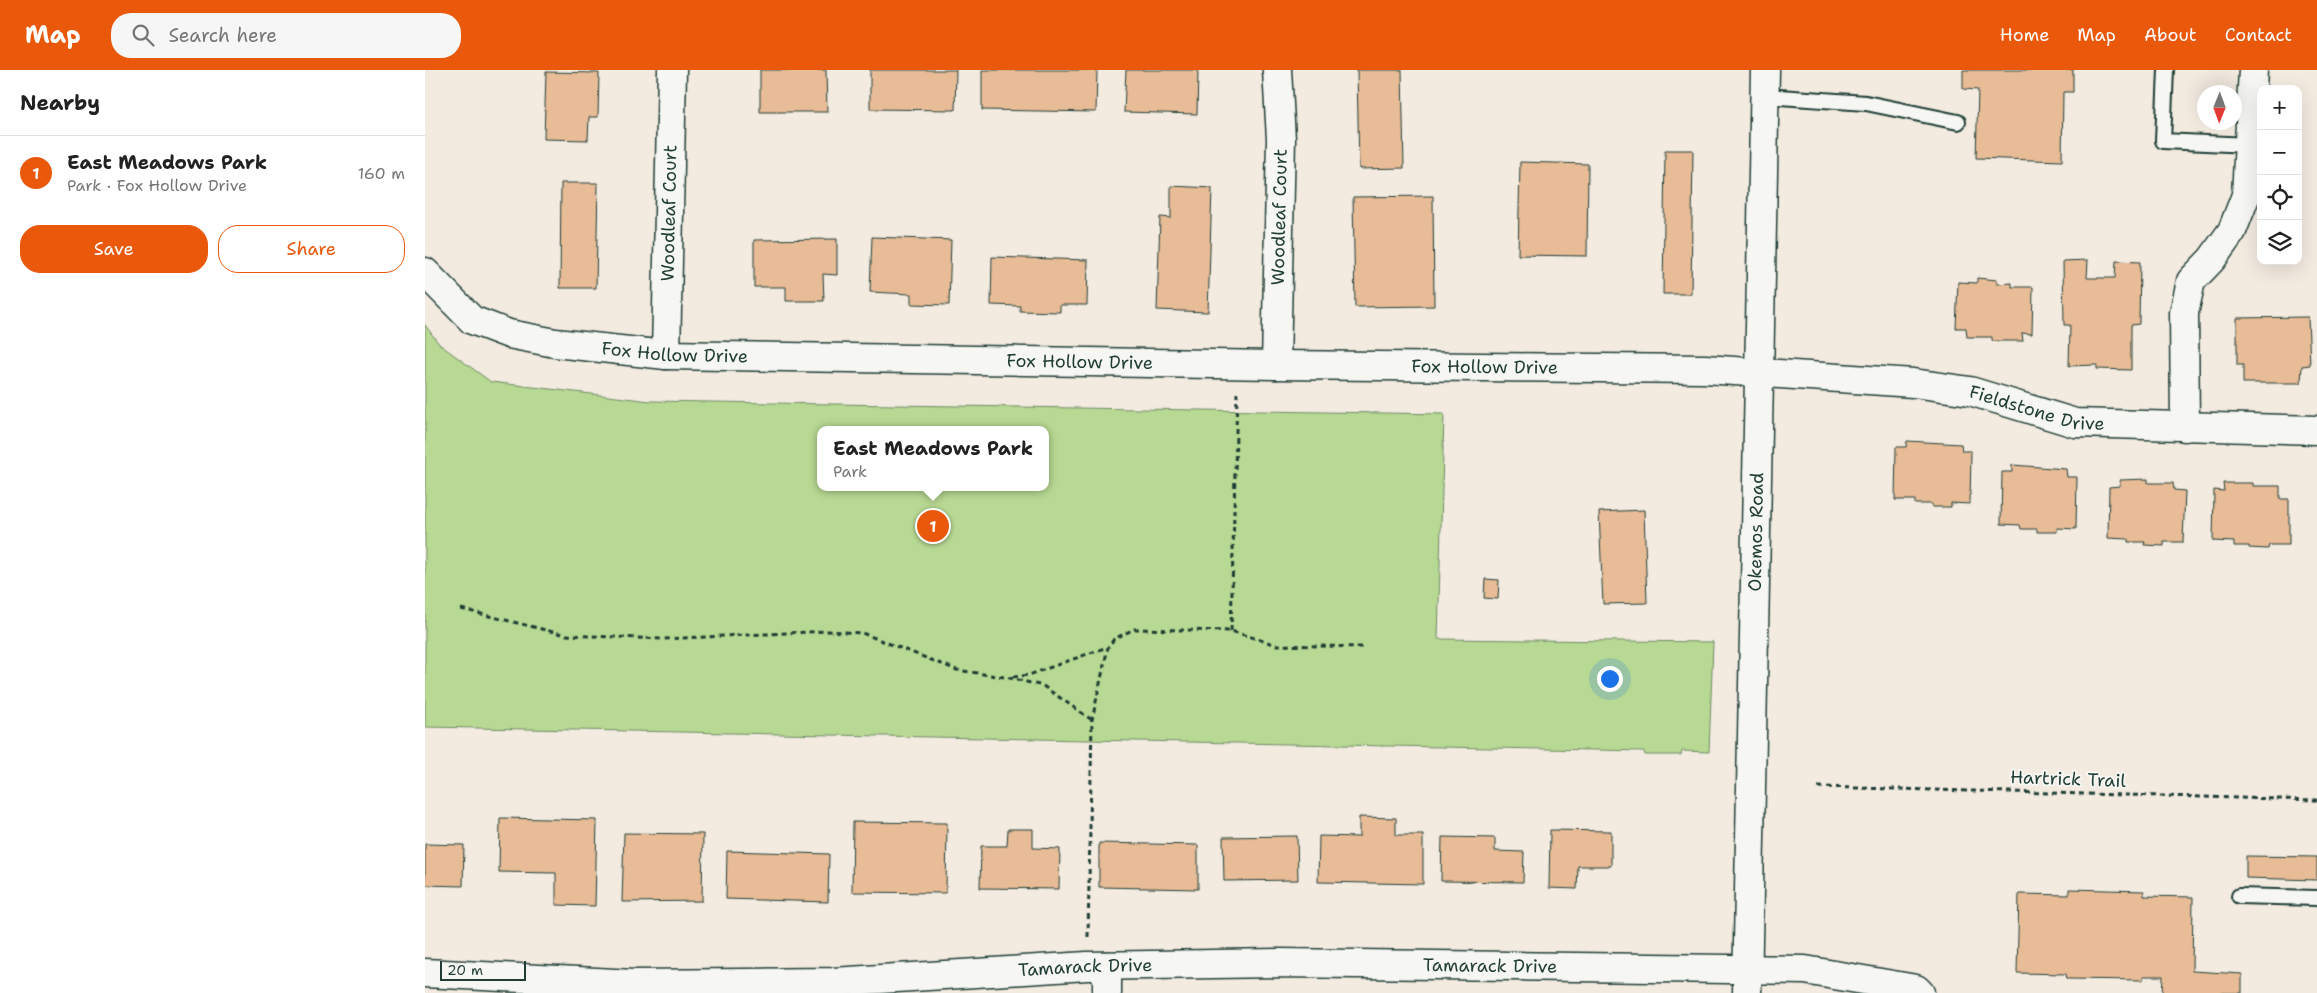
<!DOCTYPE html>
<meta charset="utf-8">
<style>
:root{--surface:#fff;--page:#f6f6f6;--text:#222;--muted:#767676;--line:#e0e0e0;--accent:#ea580c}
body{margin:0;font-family:"Shantell Sans",sans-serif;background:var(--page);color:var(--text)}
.controls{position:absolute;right:15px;top:15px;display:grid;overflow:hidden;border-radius:10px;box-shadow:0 5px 20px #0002}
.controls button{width:45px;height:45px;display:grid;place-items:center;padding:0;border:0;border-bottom:1px solid var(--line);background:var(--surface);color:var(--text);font:25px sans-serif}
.compass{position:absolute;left:1772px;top:15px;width:45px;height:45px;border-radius:50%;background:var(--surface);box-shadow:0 5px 20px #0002;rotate:181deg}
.scale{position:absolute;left:15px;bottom:12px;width:86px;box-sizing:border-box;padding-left:5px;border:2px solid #1f3d34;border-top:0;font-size:14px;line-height:18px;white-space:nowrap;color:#1f3d34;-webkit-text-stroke:4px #f6f6f2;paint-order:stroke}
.you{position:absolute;left:1184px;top:608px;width:18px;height:18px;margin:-12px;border:4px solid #fff;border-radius:50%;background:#1a73e8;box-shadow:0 0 0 8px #1a73e833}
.badge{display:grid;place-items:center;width:32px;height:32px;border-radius:50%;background:var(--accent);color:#fff;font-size:16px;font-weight:700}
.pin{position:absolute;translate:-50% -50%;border:2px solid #fff;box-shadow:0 1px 5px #0006}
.popup{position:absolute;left:392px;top:356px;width:232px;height:65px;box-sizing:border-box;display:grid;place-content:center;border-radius:10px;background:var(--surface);filter:drop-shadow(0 1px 4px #0005);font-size:16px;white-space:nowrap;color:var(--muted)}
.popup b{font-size:19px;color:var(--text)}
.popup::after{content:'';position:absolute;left:50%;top:100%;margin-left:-10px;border:10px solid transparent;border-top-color:var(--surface)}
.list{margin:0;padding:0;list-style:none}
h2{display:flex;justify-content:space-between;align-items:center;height:65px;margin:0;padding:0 20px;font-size:21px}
h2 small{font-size:16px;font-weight:400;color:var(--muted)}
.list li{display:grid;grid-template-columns:32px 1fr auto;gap:15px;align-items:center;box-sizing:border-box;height:75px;padding:0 20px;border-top:1px solid var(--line)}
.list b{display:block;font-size:19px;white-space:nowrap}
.list p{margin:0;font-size:16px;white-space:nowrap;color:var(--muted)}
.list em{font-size:16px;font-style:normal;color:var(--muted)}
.actions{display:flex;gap:10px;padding:15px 20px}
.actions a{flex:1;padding:11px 0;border:1px solid var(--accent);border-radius:20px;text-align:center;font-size:18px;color:var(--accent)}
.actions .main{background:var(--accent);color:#fff}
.icon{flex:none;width:28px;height:28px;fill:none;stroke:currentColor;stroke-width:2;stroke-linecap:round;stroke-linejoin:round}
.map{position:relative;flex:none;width:1892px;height:923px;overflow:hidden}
header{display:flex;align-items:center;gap:30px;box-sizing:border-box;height:70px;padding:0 25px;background:var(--accent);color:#fff}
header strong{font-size:24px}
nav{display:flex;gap:28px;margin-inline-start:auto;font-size:18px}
.search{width:350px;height:45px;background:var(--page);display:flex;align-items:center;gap:12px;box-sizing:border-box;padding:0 18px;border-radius:20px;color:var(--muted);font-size:19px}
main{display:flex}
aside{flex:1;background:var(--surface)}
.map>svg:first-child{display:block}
</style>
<header>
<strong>Map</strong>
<div class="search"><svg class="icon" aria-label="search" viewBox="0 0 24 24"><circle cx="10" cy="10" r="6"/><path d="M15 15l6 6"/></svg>Search here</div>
<nav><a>Home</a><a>Map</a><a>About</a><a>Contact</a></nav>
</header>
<main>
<aside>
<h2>Nearby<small></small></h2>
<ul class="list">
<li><span class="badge">1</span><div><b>East Meadows Park</b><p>Park · Fox Hollow Drive</p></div><em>160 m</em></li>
</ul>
<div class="actions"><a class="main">Save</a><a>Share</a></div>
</aside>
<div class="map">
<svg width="1892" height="923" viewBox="0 0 1892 923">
<rect width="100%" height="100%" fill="#f3eae0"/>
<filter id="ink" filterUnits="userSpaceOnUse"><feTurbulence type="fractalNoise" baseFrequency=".02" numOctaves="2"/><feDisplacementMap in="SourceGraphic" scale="10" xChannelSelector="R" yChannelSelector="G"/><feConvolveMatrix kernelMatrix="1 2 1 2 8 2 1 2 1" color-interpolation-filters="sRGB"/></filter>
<g filter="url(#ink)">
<path fill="#b8d993" stroke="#6c8b64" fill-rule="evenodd" d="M 0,255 L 14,274 L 66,312 L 225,331 L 1019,344 L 1013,569 L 1288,572 L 1284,682 L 1257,681 L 1256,685 L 1220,685 L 1219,681 L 0,657 ZM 396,360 L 620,360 L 620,417 L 396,417 Z"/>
<g fill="#e8bc97" stroke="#1f3d34">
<path d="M 335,0 L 401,0 L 402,42 L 335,42 Z"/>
<path d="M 445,0 L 531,0 L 530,40 L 445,39 Z"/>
<path d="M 557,0 L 672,0 L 671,42 L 557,40 Z"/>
<path d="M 701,0 L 773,0 L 772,44 L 699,42 Z"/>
<path d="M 932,0 L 977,0 L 979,98 L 934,99 Z"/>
<path d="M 1538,0 L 1648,0 L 1648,22 L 1638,22 L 1637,91 L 1551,88 L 1553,20 L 1538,19 Z"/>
<path d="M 121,2 L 174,3 L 173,47 L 164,47 L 163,70 L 119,69 Z"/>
<path d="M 1240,80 L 1268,80 L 1266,224 L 1238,224 Z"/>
<path d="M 1095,92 L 1163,94 L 1162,186 L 1093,185 Z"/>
<path d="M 136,113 L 173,113 L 171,218 L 135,218 Z"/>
<path d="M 746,116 L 787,118 L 783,242 L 732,240 L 735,147 L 746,148 Z"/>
<path d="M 1008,126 L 1009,236 L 930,237 L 928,127 Z"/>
<path d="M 447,167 L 526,170 L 524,235 L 486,234 L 486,224 L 445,222 Z"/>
<path d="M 412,169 L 412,205 L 398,204 L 399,231 L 361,231 L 361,217 L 329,217 L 329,170 Z"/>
<path d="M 567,187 L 663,190 L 662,235 L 635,235 L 635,242 L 595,241 L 595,236 L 566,235 Z"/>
<path d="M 1663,190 L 1662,208 L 1690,208 L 1691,191 L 1715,192 L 1714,254 L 1706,255 L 1706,300 L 1672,299 L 1672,295 L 1644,296 L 1645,255 L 1639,255 L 1638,191 Z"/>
<path d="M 1552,208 L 1572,210 L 1572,214 L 1587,213 L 1587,217 L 1608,217 L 1607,264 L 1597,263 L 1598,271 L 1567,271 L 1567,267 L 1542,267 L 1541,258 L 1531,258 L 1533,212 L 1552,213 Z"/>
<path d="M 1883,247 L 1885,295 L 1877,296 L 1876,313 L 1818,313 L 1818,295 L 1812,295 L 1812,248 Z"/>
<path d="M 1482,371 L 1536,374 L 1537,381 L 1546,381 L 1545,434 L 1526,433 L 1526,437 L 1507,437 L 1507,434 L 1490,434 L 1490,430 L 1470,430 L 1471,377 L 1481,377 Z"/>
<path d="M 1587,395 L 1641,399 L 1642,407 L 1652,407 L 1651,459 L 1632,458 L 1632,462 L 1612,462 L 1612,459 L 1596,459 L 1595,455 L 1576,454 L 1577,402 L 1587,402 Z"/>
<path d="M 1723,409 L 1723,413 L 1748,413 L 1749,420 L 1760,421 L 1758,472 L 1739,472 L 1739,476 L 1719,475 L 1720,472 L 1703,472 L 1703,469 L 1683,468 L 1684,417 L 1695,416 L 1695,410 Z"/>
<path d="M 1798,413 L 1828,413 L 1828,416 L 1855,416 L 1855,429 L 1864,429 L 1864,475 L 1844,475 L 1843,479 L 1824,478 L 1824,476 L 1809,476 L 1809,472 L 1788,471 L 1789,420 L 1799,421 Z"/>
<path d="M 1219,440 L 1222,533 L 1178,534 L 1174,442 Z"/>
<path d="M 1060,509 L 1074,510 L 1073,529 L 1059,528 Z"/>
<path d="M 934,747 L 971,748 L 971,765 L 998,765 L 998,814 L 893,812 L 894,766 L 934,767 Z"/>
<path d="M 75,748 L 172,750 L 170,836 L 131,835 L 131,803 L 74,802 Z"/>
<path d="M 428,752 L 522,753 L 521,823 L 427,822 Z"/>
<path d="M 583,759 L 608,759 L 608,778 L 635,779 L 634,819 L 555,818 L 556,776 L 582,776 Z"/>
<path d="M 1125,760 L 1186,761 L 1186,796 L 1153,796 L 1152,819 L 1124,818 Z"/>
<path d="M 199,763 L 278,764 L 277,831 L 197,832 Z"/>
<path d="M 872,766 L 873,810 L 799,811 L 798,767 Z"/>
<path d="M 1017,767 L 1070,768 L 1070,781 L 1099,782 L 1098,812 L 1016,811 Z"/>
<path d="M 674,773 L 773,775 L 773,819 L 674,817 Z"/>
<path d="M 0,774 L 39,775 L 38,816 L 0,815 Z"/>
<path d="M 302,781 L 404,784 L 403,832 L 301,829 Z"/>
<path d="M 1821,786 L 1892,787 L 1892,810 L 1821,808 Z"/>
<path d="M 1644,819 L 1719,821 L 1719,826 L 1768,827 L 1767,901 L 1817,904 L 1817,923 L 1737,923 L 1738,906 L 1718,906 L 1718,910 L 1642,909 L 1641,904 L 1592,903 L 1594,824 L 1644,825 Z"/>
</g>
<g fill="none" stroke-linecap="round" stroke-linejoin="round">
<defs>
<g id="lane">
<path d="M 1741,0 L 1738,71 L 1824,75"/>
<path d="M 1340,26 L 1441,33 L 1533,52"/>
<path d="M 1814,826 L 1892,828"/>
</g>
<g id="street">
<path id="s1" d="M 0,202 L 47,250 L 84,264 L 130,273 L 241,285 L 851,295 L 1280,299 L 1488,313 L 1545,321 L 1650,353 L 1892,360"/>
<path id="s2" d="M 241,285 L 247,0"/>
<path id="s3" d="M 851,295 L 856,69 L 852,0"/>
<path d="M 1760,357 L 1759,243 L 1766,211 L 1787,189 L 1807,161 L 1821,125 L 1828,0"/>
<path id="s4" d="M 0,903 L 209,914 L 408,912 L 662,896 L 854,893 L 1380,900 L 1491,919 L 1495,923"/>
<path d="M 682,923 L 682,896"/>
</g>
<g id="secondary">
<path id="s5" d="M 1322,923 L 1340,0"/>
</g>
</defs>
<use href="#lane" stroke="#1f3d34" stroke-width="18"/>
<use href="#street" stroke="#1f3d34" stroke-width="31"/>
<use href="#secondary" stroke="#1f3d34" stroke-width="31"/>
<g stroke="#1f3d34" stroke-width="3" stroke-dasharray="5 4" stroke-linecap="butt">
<path d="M 36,539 L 141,565 L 238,569 L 403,561 L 437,563 L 532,600 L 585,608 L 618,616 L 667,650"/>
<path d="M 806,561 L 812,323"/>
<path d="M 588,607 L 604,605 L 682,577"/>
<path d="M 1393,717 L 1892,730"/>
<path d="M 663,867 L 667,650 L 683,577 L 689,569 L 709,559 L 806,561 L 852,575 L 937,577"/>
</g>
<use href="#lane" stroke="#f6f6f2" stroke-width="14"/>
<use href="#street" stroke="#f6f6f2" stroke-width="28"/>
<use href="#secondary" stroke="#f6f6f2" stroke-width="28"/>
</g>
</g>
<g text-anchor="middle" stroke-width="4" stroke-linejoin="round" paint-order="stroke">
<g font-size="18" fill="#1f3d34" stroke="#f6f6f2">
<text dy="6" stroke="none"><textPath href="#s2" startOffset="142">Woodleaf Court</textPath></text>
<text dy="6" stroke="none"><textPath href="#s3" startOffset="148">Woodleaf Court</textPath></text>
<text dy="6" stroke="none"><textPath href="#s1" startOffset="274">Fox Hollow Drive</textPath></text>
<text dy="6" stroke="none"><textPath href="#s1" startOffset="679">Fox Hollow Drive</textPath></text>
<text dy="6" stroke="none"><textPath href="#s1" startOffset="1084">Fox Hollow Drive</textPath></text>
<text dy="6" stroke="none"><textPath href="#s1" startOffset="1640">Fieldstone Drive</textPath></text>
<text dy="6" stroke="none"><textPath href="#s5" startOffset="461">Okemos Road</textPath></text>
<text transform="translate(1643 709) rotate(2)" y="6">Hartrick Trail</text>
<text dy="6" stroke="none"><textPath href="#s4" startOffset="1066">Tamarack Drive</textPath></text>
<text dy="6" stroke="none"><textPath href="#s4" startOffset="661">Tamarack Drive</textPath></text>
</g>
</g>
</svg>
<div class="controls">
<button>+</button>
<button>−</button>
<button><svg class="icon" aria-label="locate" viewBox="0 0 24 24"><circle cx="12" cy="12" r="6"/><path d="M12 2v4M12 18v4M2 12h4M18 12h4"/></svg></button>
<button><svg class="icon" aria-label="layers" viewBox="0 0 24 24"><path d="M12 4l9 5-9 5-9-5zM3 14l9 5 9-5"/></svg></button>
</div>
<svg class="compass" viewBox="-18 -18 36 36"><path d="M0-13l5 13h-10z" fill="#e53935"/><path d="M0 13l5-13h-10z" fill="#767676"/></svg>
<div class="scale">20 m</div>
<div class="you"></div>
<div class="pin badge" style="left:508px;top:456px">1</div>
<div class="popup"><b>East Meadows Park</b>Park</div>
</div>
</main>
